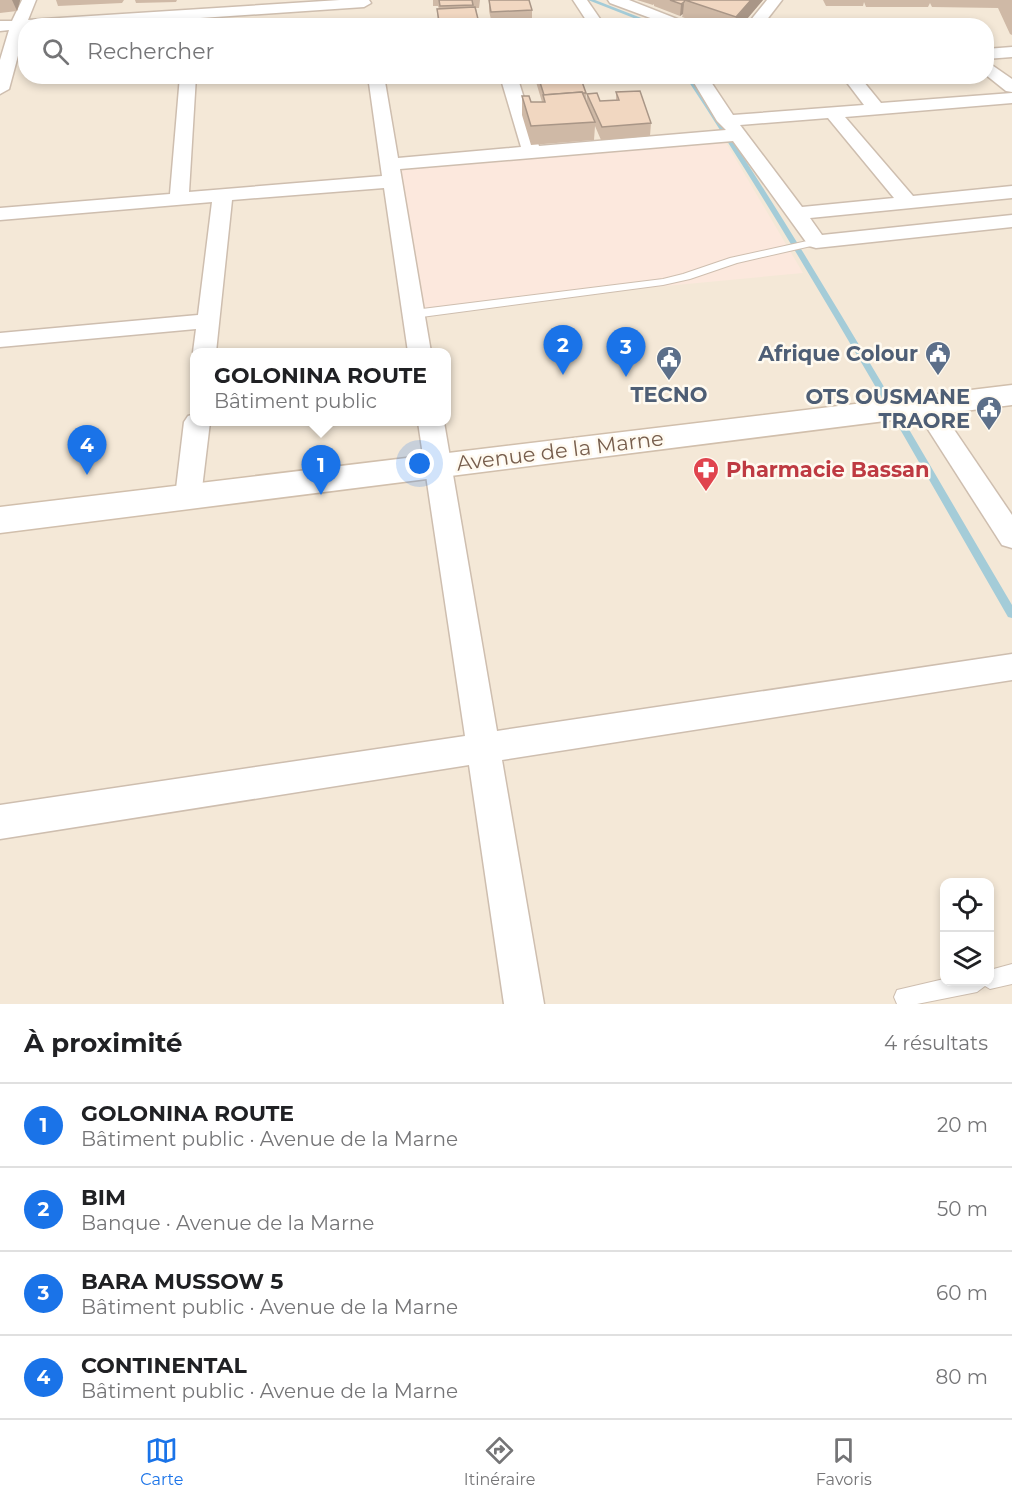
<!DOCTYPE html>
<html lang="fr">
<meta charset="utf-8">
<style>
:root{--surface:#fff;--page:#f2f2f2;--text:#202124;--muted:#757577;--line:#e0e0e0;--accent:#1a73e8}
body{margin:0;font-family:Montserrat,sans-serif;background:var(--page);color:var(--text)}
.controls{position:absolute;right:18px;bottom:18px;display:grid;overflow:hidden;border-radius:12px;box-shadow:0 3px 9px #0003}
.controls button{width:54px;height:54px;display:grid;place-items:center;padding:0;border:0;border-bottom:2px solid var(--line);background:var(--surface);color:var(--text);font:30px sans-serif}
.you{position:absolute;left:420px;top:464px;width:21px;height:21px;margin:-15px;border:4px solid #fff;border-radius:50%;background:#1a73e8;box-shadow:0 0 0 9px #1a73e833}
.badge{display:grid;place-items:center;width:39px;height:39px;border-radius:50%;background:var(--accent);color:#fff;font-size:20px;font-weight:700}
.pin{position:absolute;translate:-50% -50px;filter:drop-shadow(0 2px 3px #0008)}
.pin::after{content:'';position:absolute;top:32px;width:21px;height:18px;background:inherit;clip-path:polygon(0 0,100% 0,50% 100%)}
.popup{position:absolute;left:190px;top:348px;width:261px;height:78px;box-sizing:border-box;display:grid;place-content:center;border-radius:12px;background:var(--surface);filter:drop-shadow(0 2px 4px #0005);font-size:20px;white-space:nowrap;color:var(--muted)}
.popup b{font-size:22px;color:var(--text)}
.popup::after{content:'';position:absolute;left:50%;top:100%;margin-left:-12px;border:12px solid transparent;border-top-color:var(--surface)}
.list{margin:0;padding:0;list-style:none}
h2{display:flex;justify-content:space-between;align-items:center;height:78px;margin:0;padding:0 24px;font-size:26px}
h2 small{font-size:20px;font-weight:400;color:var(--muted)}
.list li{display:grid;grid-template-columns:39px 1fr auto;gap:18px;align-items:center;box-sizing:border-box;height:84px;padding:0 24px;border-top:2px solid var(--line)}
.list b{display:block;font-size:22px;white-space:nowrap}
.list p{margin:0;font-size:20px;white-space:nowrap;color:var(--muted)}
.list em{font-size:20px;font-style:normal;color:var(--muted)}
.icon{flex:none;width:33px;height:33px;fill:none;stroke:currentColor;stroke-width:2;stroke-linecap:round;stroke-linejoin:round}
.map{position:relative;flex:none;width:1012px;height:1004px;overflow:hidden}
.search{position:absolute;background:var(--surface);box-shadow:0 3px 9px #0003;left:18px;right:18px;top:18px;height:66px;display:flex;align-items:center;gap:15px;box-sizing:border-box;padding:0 21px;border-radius:24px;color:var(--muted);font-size:22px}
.sheet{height:414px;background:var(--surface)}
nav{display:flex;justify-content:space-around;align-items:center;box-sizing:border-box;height:84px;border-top:2px solid var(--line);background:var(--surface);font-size:16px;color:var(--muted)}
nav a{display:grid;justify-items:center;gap:3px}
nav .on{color:var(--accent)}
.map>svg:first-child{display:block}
</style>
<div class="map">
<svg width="1012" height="1004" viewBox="0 0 1012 1004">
<rect width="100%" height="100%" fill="#fcf6e9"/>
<path fill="#f4e8d7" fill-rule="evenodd" d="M 0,0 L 1012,0 L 1012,1004 L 0,1004 ZM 26,26 L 986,26 L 986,76 L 26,76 ZM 195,352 L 447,352 L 447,422 L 195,422 ZM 944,882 L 990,882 L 990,982 L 944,982 Z"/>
<path fill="#fce8dd" d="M 725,141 L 803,273 L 421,309 L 399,167 Z"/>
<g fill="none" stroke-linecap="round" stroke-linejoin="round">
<g fill="#a4ccd8" fill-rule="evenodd">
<path d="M 588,0 L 595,0 L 662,26 L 654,26 Z"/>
<path d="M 685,76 L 690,76 C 806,248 907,427 1012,605 L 1012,618 L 1008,617 C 903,435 801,252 685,76 Z"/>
</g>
<defs>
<g id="lane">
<path d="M 816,239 L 820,240 L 820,244 L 737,263 L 690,279 L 663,285 L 414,318 L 408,314 L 414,310 L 663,279 L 683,274 L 730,258 Z"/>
<path d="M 1012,964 L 1012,984 L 990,989 L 985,986 L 977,992 L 917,1004 L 897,1004 L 894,997 L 897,990 L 944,979 L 944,982 L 990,982 L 990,970 Z"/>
</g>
<g id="street">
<path d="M 22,0 L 36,0 L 28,20 L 340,0 L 369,0 L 371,3 L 364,7 L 81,26 L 26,26 L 9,89 L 0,94 L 0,60 L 9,30 L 0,31 L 0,21 L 12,21 Z"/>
<path d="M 573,0 L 587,0 L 605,26 L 590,26 Z"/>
<path d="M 608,0 L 629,0 L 695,26 L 672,26 L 610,3 Z"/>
<path d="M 767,0 L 782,0 L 762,26 L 746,26 Z"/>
<path d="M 1012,47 L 1012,57 L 986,59 L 986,49 Z"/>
<path d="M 986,61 L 1012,79 L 1012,92 L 1006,91 L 986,75 Z"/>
<path d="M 180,76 L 196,76 L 189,192 L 382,176 L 368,76 L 384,76 L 398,158 L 521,147 L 500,76 L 517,76 L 539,146 L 726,130 L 717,121 L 690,76 L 707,76 L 733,115 L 864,105 L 842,76 L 859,76 L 881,103 L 1012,93 L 1012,103 L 845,117 L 913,196 L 1012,186 L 1012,198 L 810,218 L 822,235 L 1012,215 L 1012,227 L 816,248 L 809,246 L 733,141 L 400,169 L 431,352 L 408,352 L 384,188 L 232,200 L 216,352 L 195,352 L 195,355 L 193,352 L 196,329 L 0,347 L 0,333 L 198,315 L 212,202 L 0,220 L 0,208 L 170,194 ZM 828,118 L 894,198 L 802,207 L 740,125 Z"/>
<path d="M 925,397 L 934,400 L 1012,515 L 1012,548 L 1002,545 L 913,406 L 916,400 Z"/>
<path d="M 195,414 L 195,422 L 210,422 L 201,497 L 198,504 L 188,507 L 178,504 L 175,497 L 184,422 L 188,416 Z"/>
<path d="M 418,422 L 444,422 L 497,731 L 1012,654 L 1012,680 L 502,760 L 544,1004 L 504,1004 L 469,765 L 0,839 L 0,805 L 465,736 Z"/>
</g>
<path id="secondary" d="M 1012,385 L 1012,405 L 0,533 L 0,507 Z"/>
</defs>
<use href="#lane" stroke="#cebeaf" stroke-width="2"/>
<use href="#street" stroke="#cebeaf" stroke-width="3"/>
<use href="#secondary" stroke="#d1bfac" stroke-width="3"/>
<use href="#lane" fill="#fff" fill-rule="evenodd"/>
<use href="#street" fill="#fff" fill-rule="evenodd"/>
<use href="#secondary" fill="#fff" fill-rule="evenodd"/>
</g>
<g fill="#cfb9a6">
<path d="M 0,0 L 20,0 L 20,1 L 17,11 L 0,13 Z"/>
<path d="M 56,0 L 124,0 L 122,3 L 58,6 Z"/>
<path d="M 135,0 L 177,0 L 176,2 L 136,3 Z"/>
<path d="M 429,0 L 480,0 L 479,8 L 476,8 L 478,19 L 479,26 L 438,26 L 437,9 L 439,9 L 438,6 L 433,6 L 433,0 Z"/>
<path d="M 489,0 L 532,10 L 532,22 L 492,24 L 489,11 Z"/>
<path d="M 637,0 L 763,0 L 741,26 L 708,26 L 682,17 L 683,14 L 680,16 L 654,6 L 654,4 L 653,5 Z"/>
<path d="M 823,0 L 1012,0 L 1012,35 L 1010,34 L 998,8 L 932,7 L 930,3 L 928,7 L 866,7 L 864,2 L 863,6 L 826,6 Z"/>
<path d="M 536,76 L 580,76 L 586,93 L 586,102 L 587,94 L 600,101 L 616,100 L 616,92 L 651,123 L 650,136 L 601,140 L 595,126 L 594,140 L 531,145 L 522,115 L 522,96 L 531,102 L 542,102 L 536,82 Z"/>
</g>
<g fill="#a99687">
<path d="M 12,0 L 20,0 L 20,1 L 17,11 Z"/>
<path d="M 751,0 L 763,0 L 741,26 L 735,26 L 736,17 Z"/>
<path d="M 684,3 L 683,14 L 680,16 L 681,4 Z"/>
</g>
<g fill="#f1d7c1" stroke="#a99687" stroke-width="1.5">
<path d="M 439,0 L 472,0 L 473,5 L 440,6 Z"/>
<path d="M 489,0 L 529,0 L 532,10 L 491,12 Z"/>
<path d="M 670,0 L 685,0 L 684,2 L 681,4 Z"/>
<path d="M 685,0 L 751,0 L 736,17 Z"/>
<path d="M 475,7 L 478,19 L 439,21 L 437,9 Z"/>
<path d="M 434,19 L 436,26 L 384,26 L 383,22 Z"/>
<path d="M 470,21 L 470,26 L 440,26 L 440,23 Z"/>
<path d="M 548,24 L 549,26 L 524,26 Z"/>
<path d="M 538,76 L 580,76 L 586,93 L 583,93 L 582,92 L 544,95 Z"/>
<path d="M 640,91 L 651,123 L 602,127 L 587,94 L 597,93 L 600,101 L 619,100 L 616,92 Z"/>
<path d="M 582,92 L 595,122 L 531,126 L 522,96 L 529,96 L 531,102 L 545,102 L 543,95 Z"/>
</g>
<defs>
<symbol id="civic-pin" viewBox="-11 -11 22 30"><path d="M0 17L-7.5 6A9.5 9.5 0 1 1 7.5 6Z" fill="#5c6f8a" stroke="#fffaf0"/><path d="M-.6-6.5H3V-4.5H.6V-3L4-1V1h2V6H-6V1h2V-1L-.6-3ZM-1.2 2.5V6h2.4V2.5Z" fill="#fff"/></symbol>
<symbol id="pharmacy-pin" viewBox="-11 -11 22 30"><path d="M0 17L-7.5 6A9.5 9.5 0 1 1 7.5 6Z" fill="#e0444e" stroke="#fffaf0"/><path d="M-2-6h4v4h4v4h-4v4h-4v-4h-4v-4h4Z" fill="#fff"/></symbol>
</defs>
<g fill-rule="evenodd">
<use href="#civic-pin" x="923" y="339" width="30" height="40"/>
<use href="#civic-pin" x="654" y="344" width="30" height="40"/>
<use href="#civic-pin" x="974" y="394" width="30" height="40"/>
<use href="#pharmacy-pin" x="691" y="455" width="30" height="40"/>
</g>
<g text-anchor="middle" stroke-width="5" stroke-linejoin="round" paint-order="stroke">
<g font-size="21" font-weight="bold" fill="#4e5e75" stroke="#fffaf0" text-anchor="end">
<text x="918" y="361">Afrique Colour</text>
<text x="669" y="402" text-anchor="middle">TECNO</text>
<text x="970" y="404">OTS OUSMANE<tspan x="970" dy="24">TRAORE</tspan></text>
</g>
<g font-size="21" fill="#775e4d" stroke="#fffaf0">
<text transform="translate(560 451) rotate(-7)" y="7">Avenue de la Marne</text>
</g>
<g font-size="21" font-weight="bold" fill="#be3a42" stroke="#fffaf0" text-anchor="start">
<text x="726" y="477">Pharmacie Bassan</text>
</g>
</g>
</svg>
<div class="controls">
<button><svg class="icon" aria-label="locate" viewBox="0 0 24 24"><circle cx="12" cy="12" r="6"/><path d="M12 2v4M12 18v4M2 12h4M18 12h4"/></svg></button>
<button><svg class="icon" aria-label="layers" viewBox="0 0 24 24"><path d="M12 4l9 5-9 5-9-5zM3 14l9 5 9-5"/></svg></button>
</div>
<div class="you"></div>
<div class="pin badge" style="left:321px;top:495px">1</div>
<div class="popup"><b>GOLONINA ROUTE</b>Bâtiment public</div>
<div class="pin badge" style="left:563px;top:375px">2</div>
<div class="pin badge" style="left:626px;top:377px">3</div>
<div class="pin badge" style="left:87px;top:475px">4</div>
<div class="search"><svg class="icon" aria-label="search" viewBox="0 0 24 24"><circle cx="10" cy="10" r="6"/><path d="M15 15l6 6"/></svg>Rechercher</div>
</div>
<section class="sheet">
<h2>À proximité<small>4 résultats</small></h2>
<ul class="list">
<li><span class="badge">1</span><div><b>GOLONINA ROUTE</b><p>Bâtiment public · Avenue de la Marne</p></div><em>20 m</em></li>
<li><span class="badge">2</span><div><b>BIM</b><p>Banque · Avenue de la Marne</p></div><em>50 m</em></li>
<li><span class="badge">3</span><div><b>BARA MUSSOW 5</b><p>Bâtiment public · Avenue de la Marne</p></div><em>60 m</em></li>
<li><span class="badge">4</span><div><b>CONTINENTAL</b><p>Bâtiment public · Avenue de la Marne</p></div><em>80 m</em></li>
</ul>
</section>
<nav>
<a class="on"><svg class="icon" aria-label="map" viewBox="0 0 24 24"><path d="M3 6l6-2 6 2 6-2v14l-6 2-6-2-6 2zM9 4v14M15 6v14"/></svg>Carte</a>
<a><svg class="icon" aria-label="directions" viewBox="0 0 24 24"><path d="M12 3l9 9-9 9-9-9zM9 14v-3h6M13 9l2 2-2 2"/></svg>Itinéraire</a>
<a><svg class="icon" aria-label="saved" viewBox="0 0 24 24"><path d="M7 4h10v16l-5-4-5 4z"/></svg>Favoris</a>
</nav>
